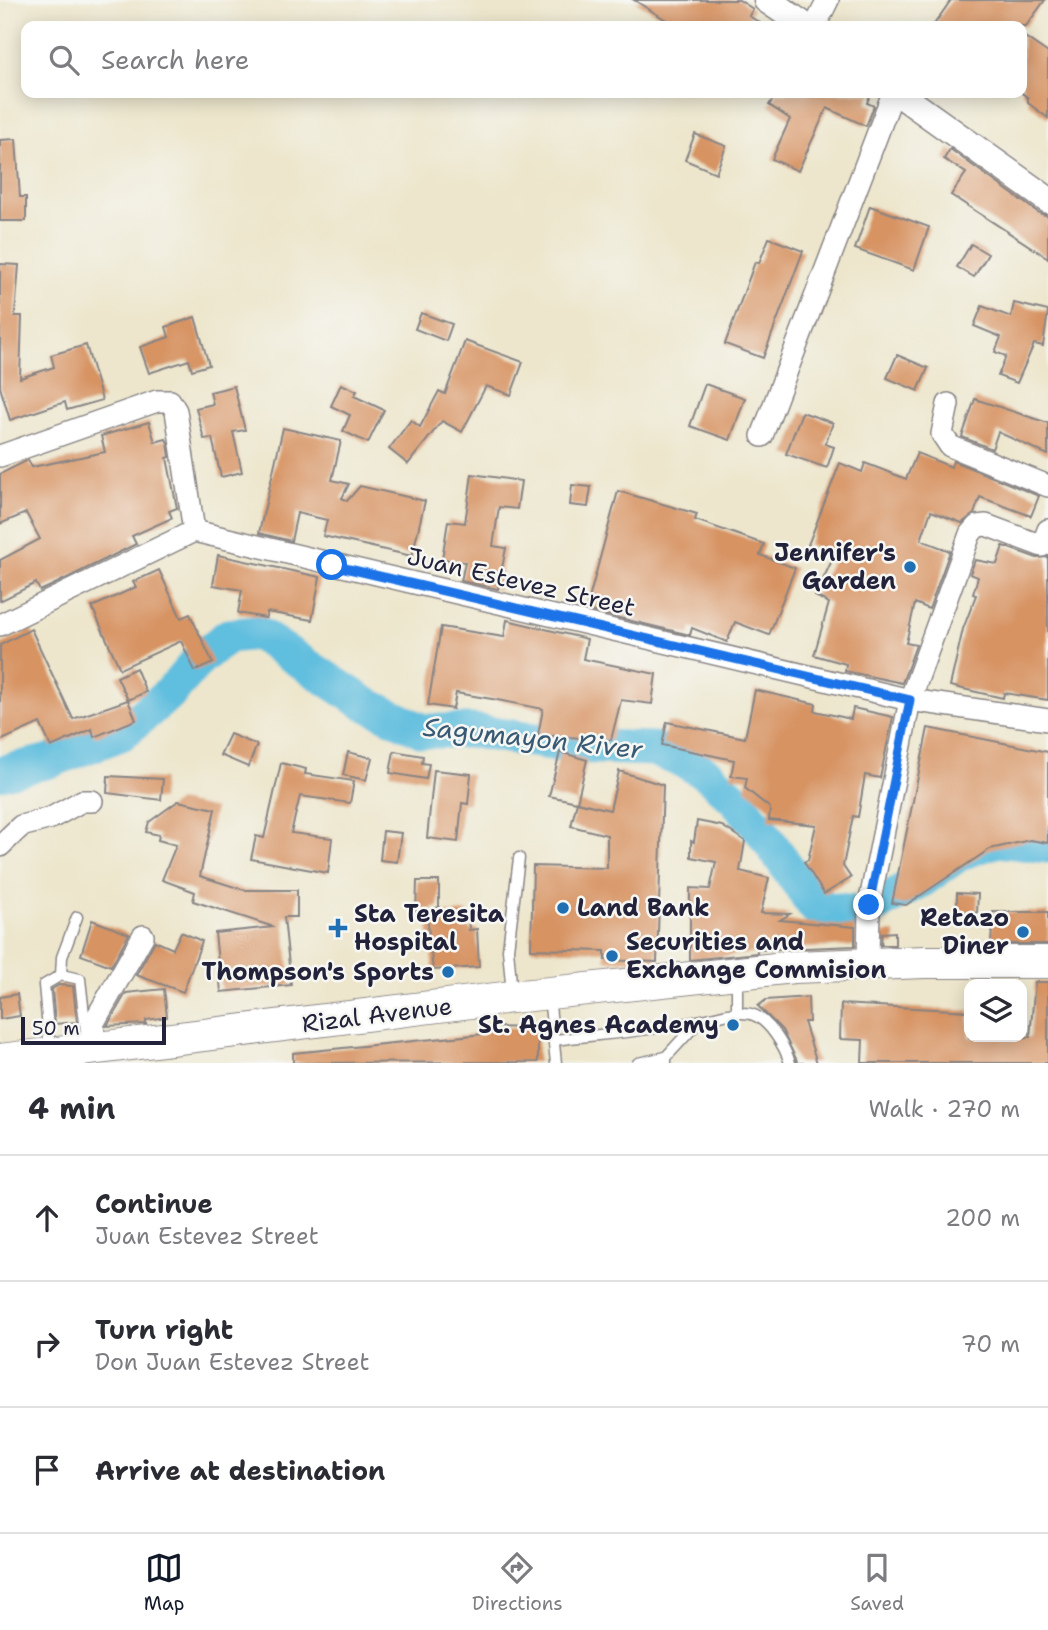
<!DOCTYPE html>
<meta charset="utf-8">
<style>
:root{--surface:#fff;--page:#f7f7f7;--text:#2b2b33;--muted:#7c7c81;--line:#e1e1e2;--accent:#111827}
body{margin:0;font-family:"Shantell Sans",sans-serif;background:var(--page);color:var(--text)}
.controls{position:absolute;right:21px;bottom:21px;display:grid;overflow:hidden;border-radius:14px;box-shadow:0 4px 18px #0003}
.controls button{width:63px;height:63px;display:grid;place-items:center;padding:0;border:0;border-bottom:2px solid var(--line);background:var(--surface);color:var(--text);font:35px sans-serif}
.scale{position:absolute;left:21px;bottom:18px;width:145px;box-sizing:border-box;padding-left:7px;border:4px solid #22223b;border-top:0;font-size:19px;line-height:24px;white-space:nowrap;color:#22223b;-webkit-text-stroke:5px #f6f6f2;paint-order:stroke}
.stop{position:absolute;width:21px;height:21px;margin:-16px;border:5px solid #1a73e8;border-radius:50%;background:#fff}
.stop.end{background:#1a73e8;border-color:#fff;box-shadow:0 2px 7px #0008}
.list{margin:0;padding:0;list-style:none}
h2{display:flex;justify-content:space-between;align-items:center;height:91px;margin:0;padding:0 28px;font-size:30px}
h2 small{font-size:23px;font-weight:400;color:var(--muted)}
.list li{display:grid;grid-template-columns:46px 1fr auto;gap:21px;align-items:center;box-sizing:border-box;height:126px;padding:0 28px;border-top:2px solid var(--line)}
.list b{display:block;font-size:26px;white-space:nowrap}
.list p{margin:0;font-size:23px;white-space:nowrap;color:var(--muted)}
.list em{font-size:23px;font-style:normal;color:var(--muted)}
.icon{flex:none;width:38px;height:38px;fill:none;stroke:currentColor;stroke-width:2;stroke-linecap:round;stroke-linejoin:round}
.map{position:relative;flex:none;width:1048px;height:1063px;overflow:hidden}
.search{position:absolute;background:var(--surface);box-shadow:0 4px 18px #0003;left:21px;right:21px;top:21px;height:77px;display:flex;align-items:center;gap:18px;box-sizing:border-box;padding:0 24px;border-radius:14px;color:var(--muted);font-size:26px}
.sheet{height:469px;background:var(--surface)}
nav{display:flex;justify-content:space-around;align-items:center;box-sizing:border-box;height:98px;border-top:2px solid var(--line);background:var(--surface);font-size:19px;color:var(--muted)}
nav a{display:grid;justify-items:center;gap:4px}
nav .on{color:var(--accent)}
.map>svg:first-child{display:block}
</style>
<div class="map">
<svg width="1048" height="1063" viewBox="0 0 1048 1063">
<rect width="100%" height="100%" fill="#f6f6f2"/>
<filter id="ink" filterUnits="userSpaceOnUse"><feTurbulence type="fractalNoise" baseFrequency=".0143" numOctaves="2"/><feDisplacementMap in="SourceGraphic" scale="14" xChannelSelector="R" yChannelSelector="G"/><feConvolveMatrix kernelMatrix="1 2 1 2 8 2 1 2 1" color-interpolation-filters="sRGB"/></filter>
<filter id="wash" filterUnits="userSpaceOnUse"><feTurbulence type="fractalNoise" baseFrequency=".00686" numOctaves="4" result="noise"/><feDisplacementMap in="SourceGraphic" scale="28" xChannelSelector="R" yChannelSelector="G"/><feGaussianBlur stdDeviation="1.57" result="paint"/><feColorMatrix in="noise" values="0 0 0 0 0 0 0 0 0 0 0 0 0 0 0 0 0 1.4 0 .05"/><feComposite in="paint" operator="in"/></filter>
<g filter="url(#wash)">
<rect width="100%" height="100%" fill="#ede6cc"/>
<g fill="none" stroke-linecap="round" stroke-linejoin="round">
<path stroke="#60bede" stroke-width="35" d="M 0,773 L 50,761 L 121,734 L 171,692 L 200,658 L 228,636 L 257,633 L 364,703 L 423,731 L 473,731 L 570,746 L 653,749 L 688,763 L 707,774 L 735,799 L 759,827 L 815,907 L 863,913 L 922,880 L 960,853 L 998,840 L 1048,846"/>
</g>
<g id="blocks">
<g fill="#d79362">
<path d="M 634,0 L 739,0 L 753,9 L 749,16 L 765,26 L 676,26 Z"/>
<path d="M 951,0 L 1045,0 L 1026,26 L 933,26 Z"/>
<path d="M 1022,35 L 1048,53 L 1048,118 L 1028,103 L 1028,98 L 1022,93 Z"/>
<path d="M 778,93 L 871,93 L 867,103 L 874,106 L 866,126 L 827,108 L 798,171 L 772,159 L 790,119 L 769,105 Z"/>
<path d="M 695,134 L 726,146 L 716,173 L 685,160 Z"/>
<path d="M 16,139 L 20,197 L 26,197 L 26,221 L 0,221 L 0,140 Z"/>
<path d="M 950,149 L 1039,213 L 1048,216 L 1048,258 L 951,195 L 966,173 L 944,159 Z"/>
<path d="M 870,206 L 929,227 L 914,270 L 855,249 Z"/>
<path d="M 769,238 L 803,251 L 763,358 L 725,344 L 755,262 L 759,263 Z"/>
<path d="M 971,244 L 988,254 L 974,277 L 957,267 Z"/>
<path d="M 0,264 L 19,265 L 15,316 L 22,316 L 20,378 L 54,367 L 51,355 L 86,345 L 102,400 L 67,410 L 65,402 L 10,420 L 0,387 Z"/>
<path d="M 1014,303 L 1048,311 L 1043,346 L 1034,344 L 1017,383 L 998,376 L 1006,356 L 995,352 L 1001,337 L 974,326 L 982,306 L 1011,317 Z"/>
<path d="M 421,313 L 452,324 L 446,341 L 415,329 Z"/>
<path d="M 195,317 L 209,365 L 192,370 L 189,360 L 149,373 L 140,347 L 169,337 L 166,327 Z"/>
<path d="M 465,341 L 523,362 L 511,395 L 486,386 L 462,432 L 442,421 L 408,464 L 389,449 L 411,420 L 420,427 L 439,391 L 445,394 Z"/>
<path d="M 897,355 L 928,368 L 918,391 L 887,378 Z"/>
<path d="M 341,384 L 357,391 L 354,396 L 384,410 L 368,443 L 343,431 L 350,415 L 331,406 Z"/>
<path d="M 705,384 L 745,398 L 730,440 L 690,426 Z"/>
<path d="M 234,386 L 245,430 L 233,432 L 242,472 L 221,477 L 212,438 L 204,439 L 196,408 L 213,404 L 210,392 Z"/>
<path d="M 975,399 L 1048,423 L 1048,455 L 998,432 L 992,449 L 962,437 Z"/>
<path d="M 802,412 L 833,423 L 825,444 L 834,447 L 827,468 L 786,454 Z"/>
<path d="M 149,422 L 155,442 L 166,439 L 168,443 L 170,457 L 167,458 L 177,508 L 169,511 L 172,518 L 132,536 L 136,544 L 55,584 L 40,591 L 36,583 L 0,601 L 0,560 L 40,539 L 26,513 L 0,524 L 0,474 L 28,460 L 32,467 L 105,452 L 101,436 Z"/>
<path d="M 283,428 L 341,441 L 332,480 L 349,484 L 342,498 L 347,501 L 360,486 L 425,501 L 412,556 L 323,536 L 327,520 L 297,513 L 291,541 L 259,533 Z"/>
<path d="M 917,453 L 951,467 L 953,461 L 1039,496 L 1031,516 L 980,497 L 974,514 L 962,523 L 931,511 L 921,540 L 950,551 L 929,609 L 915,603 L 906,643 L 916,645 L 902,683 L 845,671 L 846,664 L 814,655 L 829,603 L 815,596 L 835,554 L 808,545 L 840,463 L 862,472 L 865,463 L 906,479 Z"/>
<path d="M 472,474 L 521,481 L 517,509 L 499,507 L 493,546 L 506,548 L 498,589 L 461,581 L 465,562 L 442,559 L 448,521 L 465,523 Z"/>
<path d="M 572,485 L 591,487 L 588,507 L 570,505 Z"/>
<path d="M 618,491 L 697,514 L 695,520 L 764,544 L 760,555 L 795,568 L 769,635 L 735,622 L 727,642 L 692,628 L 690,635 L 586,610 Z"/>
<path d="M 1003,546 L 1037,558 L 1048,557 L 1048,700 L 1004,693 L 1003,698 L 950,686 L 963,629 L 976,595 L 973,594 L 978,577 L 970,574 L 975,560 L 997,564 Z"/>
<path d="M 218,555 L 320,577 L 312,620 L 267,612 L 266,618 L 238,613 L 242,590 L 213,585 Z"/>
<path d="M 159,570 L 181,618 L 190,614 L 213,663 L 195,671 L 181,641 L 120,669 L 92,607 L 136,587 L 133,582 Z"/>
<path d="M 507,620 L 587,639 L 583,659 L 656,674 L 652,704 L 621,700 L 611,740 L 538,735 L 543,709 L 492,699 L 456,693 L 453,709 L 428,705 L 441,627 L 504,637 Z"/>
<path d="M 31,629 L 73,719 L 128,700 L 117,677 L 136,668 L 146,692 L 128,700 L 136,720 L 94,737 L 92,729 L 51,747 L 40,723 L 0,741 L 0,645 Z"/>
<path d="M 755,690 L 816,704 L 815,711 L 851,719 L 853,708 L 893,717 L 880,778 L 865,775 L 858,817 L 853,816 L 843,866 L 851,878 L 824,894 L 804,862 L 808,860 L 816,825 L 769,820 L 770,808 L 745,788 L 747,778 L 731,776 L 734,760 L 662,745 L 667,722 L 745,738 Z"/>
<path d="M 928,728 L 1048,752 L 1048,843 L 1030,840 L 990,849 L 906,905 L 892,903 Z"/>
<path d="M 230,734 L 257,745 L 248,767 L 220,755 Z"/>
<path d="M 394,751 L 423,756 L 422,763 L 429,764 L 426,779 L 390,773 Z"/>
<path d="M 348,752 L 372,758 L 366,780 L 343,775 Z"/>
<path d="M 560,752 L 587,760 L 577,802 L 549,796 Z"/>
<path d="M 281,763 L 306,769 L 305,774 L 354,781 L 350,803 L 300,796 L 291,833 L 332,838 L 328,873 L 251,859 L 256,836 L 264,838 Z"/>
<path d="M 434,770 L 471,774 L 468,804 L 462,803 L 458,842 L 427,838 Z"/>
<path d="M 619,771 L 663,785 L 657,962 L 605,960 L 605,951 L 531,949 L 533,866 L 607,868 L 607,835 L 571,826 L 577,802 L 610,810 Z"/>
<path d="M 108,776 L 163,779 L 161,800 L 107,793 Z"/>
<path d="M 178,801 L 215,809 L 200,876 L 244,890 L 297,890 L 297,917 L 284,917 L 291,985 L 221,992 L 215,933 L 274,927 L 193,901 L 195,892 L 162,880 L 176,845 L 158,840 L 159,835 L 146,832 L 149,822 Z"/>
<path d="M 697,821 L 722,826 L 745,841 L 740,871 L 769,878 L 761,913 L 790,914 L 780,920 L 855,927 L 855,946 L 757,950 L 757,953 L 690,960 L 690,888 L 710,889 L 716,862 L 691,857 L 691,841 L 694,842 Z"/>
<path d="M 383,831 L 401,833 L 397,862 L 380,860 Z"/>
<path d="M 417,881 L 439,881 L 439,907 L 416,914 Z"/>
<path d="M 957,893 L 978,894 L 977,913 L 957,911 Z"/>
<path d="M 468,912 L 469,930 L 477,929 L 479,967 L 433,970 L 427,915 Z"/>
<path d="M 993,912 L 1048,912 L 1048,944 L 991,944 Z"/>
<path d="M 92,920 L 129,934 L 111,966 L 81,955 Z"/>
<path d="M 181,932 L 202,941 L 183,992 L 136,975 L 155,941 L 173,949 Z"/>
<path d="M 895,932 L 895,945 L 881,945 L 882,933 Z"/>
<path d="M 1035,982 L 1048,982 L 1048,1063 L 862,1063 L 863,1040 L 840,1039 L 841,1004 L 969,1011 L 969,1037 L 1030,1037 Z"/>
<path d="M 59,985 L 73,986 L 77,1022 L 55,1024 L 52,989 Z"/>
<path d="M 164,989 L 167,1017 L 146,1020 L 146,1024 L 107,1026 L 126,993 Z"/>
<path d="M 17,994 L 20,1016 L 0,1019 L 0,997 Z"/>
<path d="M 808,997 L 809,1022 L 804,1022 L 817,1063 L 798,1063 L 782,1030 L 758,1006 L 766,1000 Z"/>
<path d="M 485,1027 L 538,1028 L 538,1062 L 293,1063 L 293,1053 L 484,1034 Z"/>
</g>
</g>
</g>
<g filter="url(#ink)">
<use href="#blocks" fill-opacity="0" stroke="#888484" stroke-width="2"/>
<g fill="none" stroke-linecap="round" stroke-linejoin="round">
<defs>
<g id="service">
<path d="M 61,975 L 62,957 L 77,917"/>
<path d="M 737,975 L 737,1014"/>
<path d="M 512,994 L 508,949 L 519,858"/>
<path d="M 549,996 L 556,1063"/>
<path d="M 554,1040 C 602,1034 651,1031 698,1021 C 715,1018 733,1010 751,1014 C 769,1019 785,1047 790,1063"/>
<path d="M 50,1051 L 44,985 L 61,975 L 80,979 L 86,1032"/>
<path d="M 638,1063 L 666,1057"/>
<path d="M 666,1063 L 666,1057 L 699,1021"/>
</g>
<g id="minor">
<path d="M 815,26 L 828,0"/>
<path d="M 948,404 L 942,434 L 950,446 L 1048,486"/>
<path d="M 762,436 L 893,93"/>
<path d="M 0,456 L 157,401 L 170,401 L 176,411 L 194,531"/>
<path d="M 0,625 L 194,531 L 910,700 L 1048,720"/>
<path d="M 0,846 L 21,826 L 51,818 L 82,801 L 92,801"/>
<path d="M 868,963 L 869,905 L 910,700 L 970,534 L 977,526 L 986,525 L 1042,546 L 1048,530"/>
<path d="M 95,1047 L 93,1024 L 143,936"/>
</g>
<g id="tertiary">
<path d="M 767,0 L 805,26"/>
<path d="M 898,93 L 1048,200"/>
</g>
<path id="primary" d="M 0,1060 L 512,997 L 794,967 L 925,962 L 1048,962"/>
</defs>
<use href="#service" stroke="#888484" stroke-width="13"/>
<use href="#minor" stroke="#888484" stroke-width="24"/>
<use href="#tertiary" stroke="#888484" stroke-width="29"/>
<use href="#primary" stroke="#888484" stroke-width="34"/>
<use href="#service" stroke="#fff" stroke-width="10"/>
<use href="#minor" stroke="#fff" stroke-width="21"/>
<use href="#tertiary" stroke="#fff" stroke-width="26"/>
<use href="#primary" stroke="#fff" stroke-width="32"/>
</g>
</g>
<g fill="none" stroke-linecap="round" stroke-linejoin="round" filter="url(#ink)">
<path stroke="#1a73e8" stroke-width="9" d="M 332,565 L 910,700 L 869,905"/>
</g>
<g fill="#1f6fb2" stroke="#f6f6f2" stroke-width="2.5">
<circle cx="910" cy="567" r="7"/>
<circle cx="563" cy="908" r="7"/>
<path d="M334.5 917.5h7v7h7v7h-7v7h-7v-7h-7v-7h7z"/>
<circle cx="1023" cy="932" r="7"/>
<circle cx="612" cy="956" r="7"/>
<circle cx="448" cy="972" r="7"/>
<circle cx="733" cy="1025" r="7"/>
</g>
<g text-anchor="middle" stroke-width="5" stroke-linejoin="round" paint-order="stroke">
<g font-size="24" font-weight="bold" fill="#22223b" stroke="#f6f6f2" text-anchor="end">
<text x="896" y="561">Jennifer's<tspan x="896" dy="28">Garden</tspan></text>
<text x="577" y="916" text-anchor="start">Land Bank</text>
<text x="354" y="922" text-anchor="start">Sta Teresita<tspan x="354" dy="28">Hospital</tspan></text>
<text x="1009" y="926">Retazo<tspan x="1009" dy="28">Diner</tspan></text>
<text x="626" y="950" text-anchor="start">Securities and<tspan x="626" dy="28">Exchange Commision</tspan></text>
<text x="434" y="980">Thompson's Sports</text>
<text x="719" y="1033">St. Agnes Academy</text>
</g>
<g font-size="24" fill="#22223b" stroke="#f6f6f2">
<text transform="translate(521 582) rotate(13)" y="8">Juan Estevez Street</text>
<text transform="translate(377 1015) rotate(-7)" y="8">Rizal Avenue</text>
</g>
<g font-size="26" font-style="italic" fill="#385974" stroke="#f6f6f2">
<text transform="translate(533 738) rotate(6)" y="9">Sagumayon River</text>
</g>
</g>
</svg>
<div class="controls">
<button><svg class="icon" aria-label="layers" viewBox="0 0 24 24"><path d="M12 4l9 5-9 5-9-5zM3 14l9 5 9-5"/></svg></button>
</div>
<div class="scale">50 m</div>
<div class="stop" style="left:332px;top:565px"></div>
<div class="stop end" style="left:869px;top:905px"></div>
<div class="search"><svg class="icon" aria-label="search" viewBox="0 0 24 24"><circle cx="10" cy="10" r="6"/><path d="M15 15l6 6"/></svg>Search here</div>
</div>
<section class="sheet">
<h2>4 min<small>Walk · 270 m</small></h2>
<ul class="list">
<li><svg class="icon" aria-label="ahead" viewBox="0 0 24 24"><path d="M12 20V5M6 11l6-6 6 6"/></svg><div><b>Continue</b><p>Juan Estevez Street</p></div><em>200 m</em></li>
<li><svg class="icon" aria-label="right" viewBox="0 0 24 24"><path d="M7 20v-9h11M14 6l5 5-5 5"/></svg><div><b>Turn right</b><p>Don Juan Estevez Street</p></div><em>70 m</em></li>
<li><svg class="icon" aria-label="arrive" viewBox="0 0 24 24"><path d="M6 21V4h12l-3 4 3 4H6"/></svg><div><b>Arrive at destination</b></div></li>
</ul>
</section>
<nav>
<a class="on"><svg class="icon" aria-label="map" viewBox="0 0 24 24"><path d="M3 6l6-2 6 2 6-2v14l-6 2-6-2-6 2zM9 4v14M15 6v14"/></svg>Map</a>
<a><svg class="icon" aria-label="directions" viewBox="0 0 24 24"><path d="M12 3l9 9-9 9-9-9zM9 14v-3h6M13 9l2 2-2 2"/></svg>Directions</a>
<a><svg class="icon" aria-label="saved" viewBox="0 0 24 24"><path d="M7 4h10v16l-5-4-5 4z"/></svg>Saved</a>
</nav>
